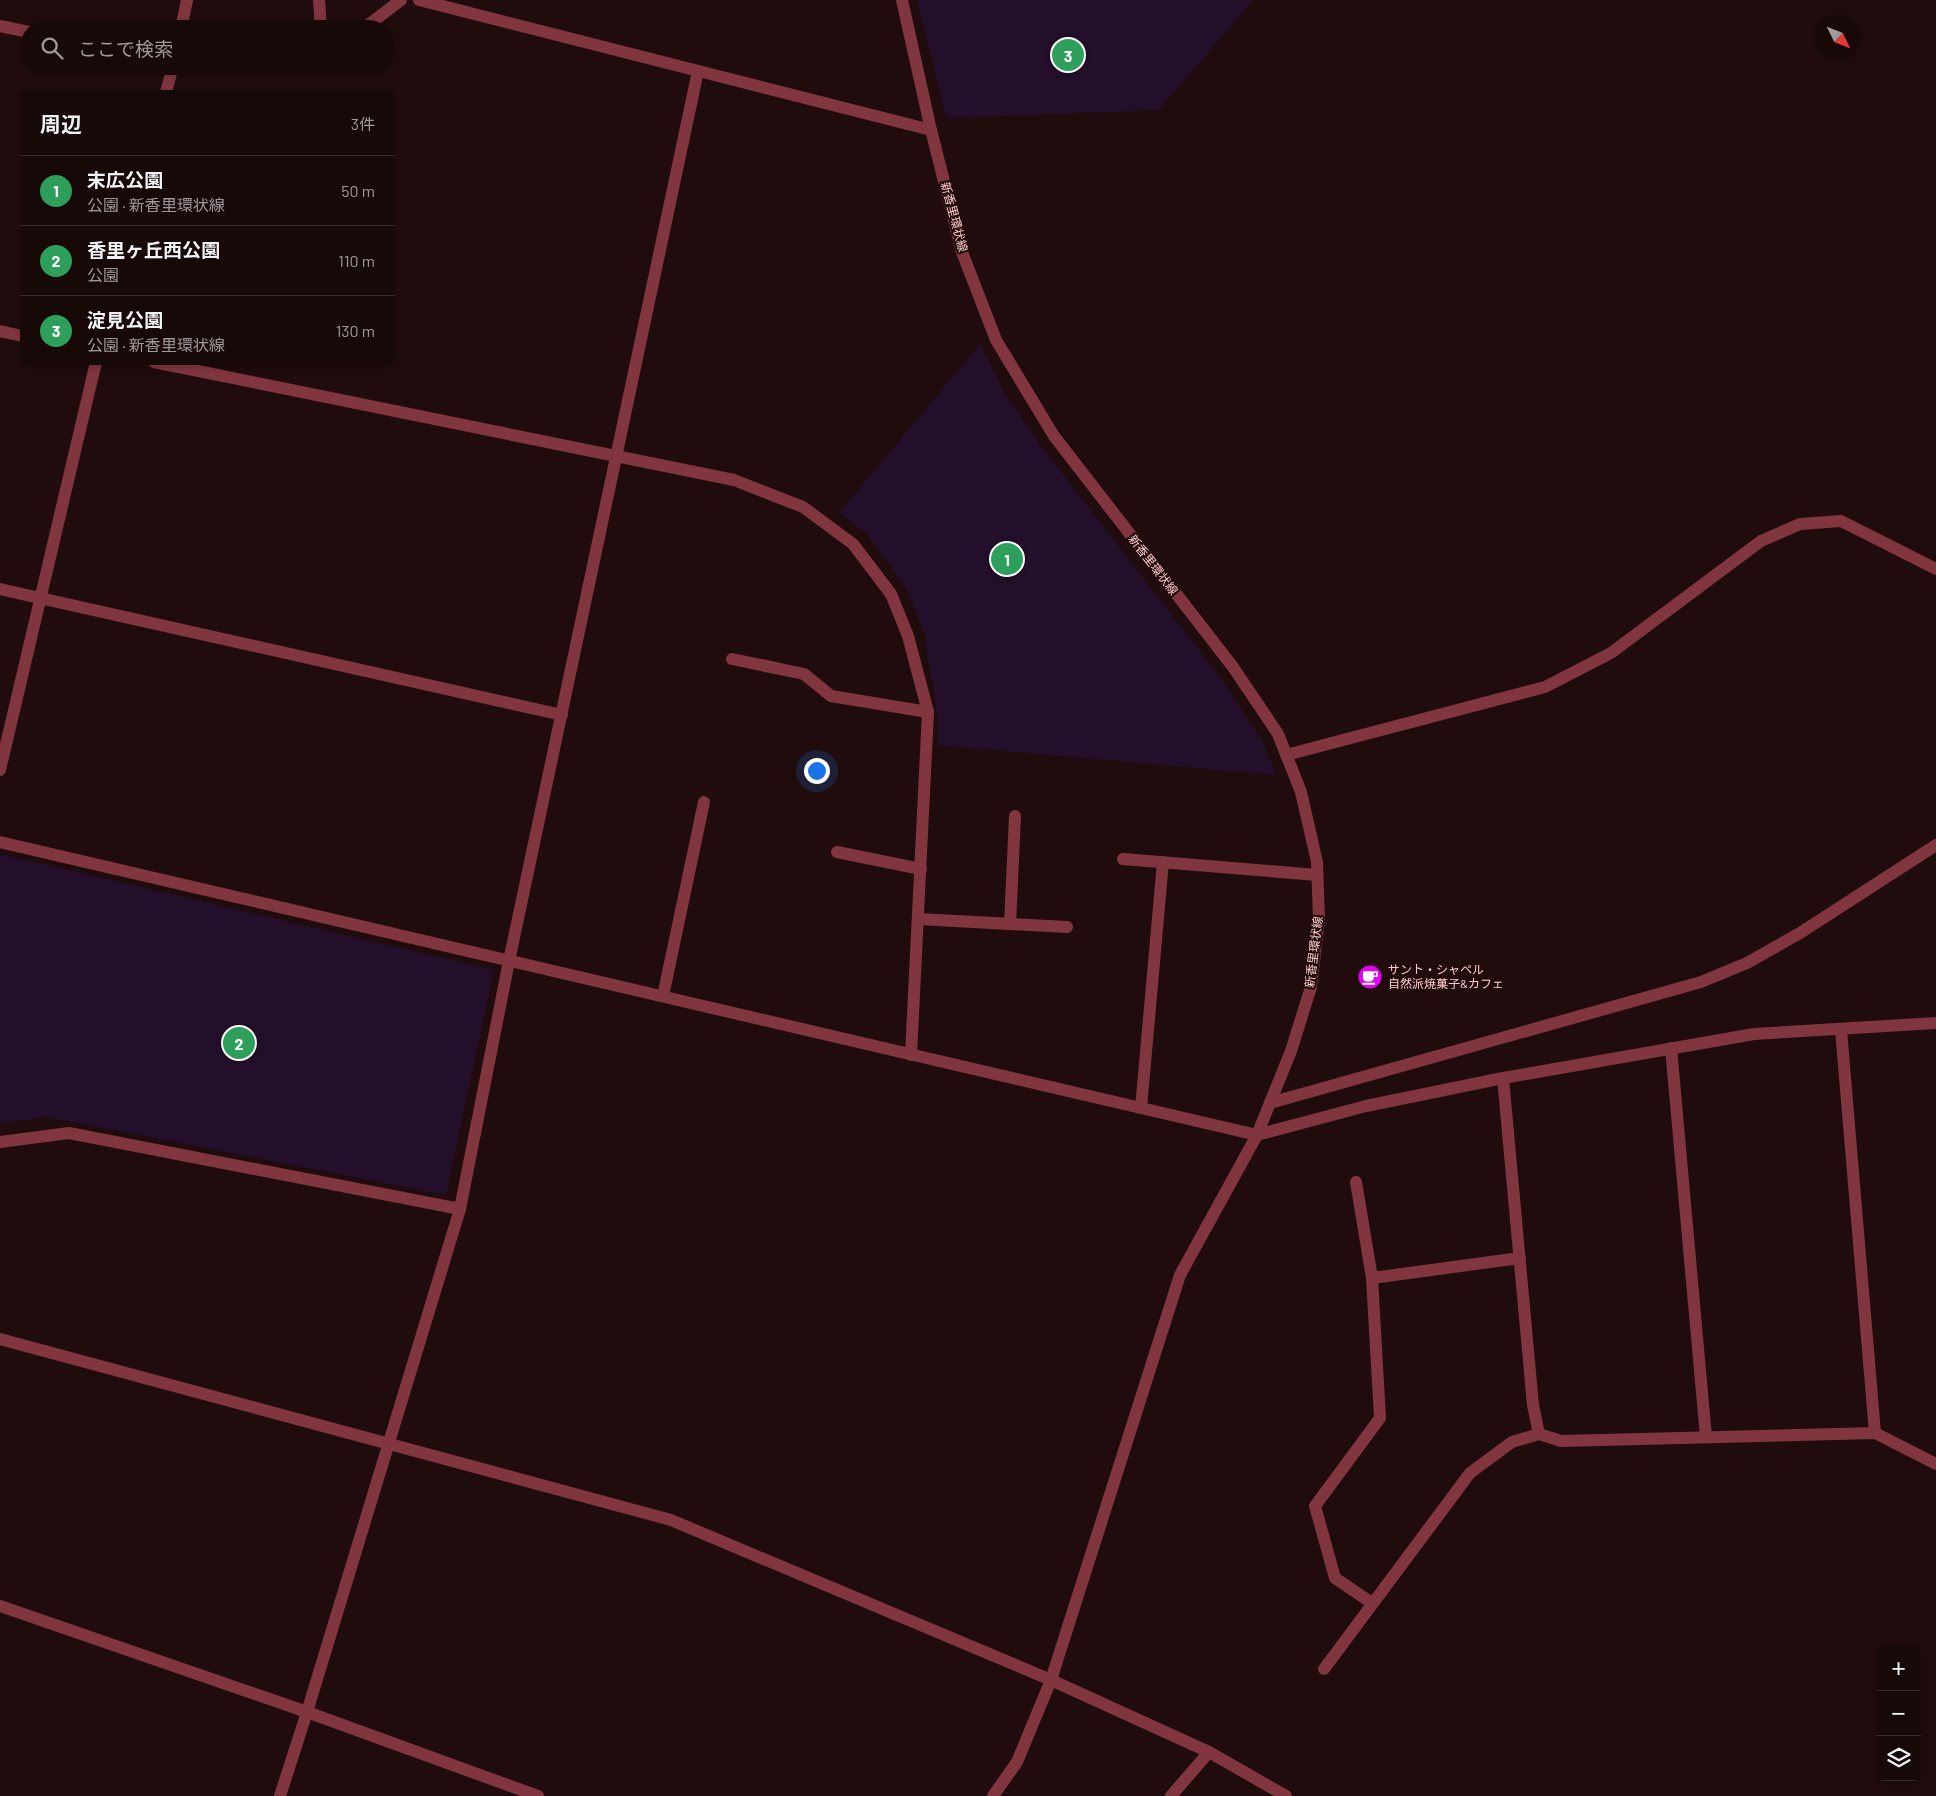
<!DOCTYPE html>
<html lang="ja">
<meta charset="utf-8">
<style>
:root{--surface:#180909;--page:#211212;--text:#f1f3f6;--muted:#9f9a9c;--line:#362a2a;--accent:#e500f6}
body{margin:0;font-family:Barlow,"Noto Sans JP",sans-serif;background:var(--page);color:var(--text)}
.controls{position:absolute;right:15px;bottom:15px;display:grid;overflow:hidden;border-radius:8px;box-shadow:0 2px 8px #0003}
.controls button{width:45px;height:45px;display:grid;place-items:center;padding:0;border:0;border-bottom:1px solid var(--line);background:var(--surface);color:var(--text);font:25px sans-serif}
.compass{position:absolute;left:1816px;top:15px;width:45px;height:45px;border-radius:50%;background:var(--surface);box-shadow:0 2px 8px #0003;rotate:133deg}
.you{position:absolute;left:816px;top:770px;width:18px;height:18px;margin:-12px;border:4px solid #fff;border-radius:50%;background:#1a73e8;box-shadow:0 0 0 8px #1a73e833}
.badge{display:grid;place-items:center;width:32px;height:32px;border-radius:50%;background:var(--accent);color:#fff;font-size:16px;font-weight:700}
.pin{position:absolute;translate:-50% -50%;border:2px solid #fff;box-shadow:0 1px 5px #0006}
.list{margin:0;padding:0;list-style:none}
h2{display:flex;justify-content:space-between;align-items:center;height:65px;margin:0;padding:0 20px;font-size:21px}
h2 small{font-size:16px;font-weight:400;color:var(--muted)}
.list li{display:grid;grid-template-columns:32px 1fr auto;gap:15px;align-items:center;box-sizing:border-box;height:70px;padding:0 20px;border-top:1px solid var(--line)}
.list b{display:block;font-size:19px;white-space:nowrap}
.list p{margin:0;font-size:16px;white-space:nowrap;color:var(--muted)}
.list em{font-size:16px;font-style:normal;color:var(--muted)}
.icon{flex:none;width:28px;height:28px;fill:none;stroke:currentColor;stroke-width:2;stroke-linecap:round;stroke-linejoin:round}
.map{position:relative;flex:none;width:1936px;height:1796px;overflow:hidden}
.search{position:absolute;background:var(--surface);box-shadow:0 2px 8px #0003;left:20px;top:20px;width:375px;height:55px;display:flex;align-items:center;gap:12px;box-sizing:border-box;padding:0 18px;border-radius:28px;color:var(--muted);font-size:19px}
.panel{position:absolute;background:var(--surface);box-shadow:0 2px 8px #0003;left:20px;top:90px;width:375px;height:275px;border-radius:8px}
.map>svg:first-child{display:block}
</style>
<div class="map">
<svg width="1936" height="1796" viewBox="0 0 1936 1796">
<rect width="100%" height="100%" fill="#200c0c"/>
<g fill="#240f2a">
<path d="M 917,0 L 1253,0 L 1159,110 L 947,118 Z"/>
<path d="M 980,344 L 1002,388 L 1041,446 L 1220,677 L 1263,742 L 1276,775 L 938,745 L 938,716 L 924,632 L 905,586 L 865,532 L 839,513 Z"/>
<path d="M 0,854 L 494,970 L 446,1195 L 47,1117 L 0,1123 Z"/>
</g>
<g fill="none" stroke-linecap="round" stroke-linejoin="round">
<g stroke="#80353f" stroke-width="12">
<path d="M 319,0 L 321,29"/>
<path d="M 419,0 L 931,130"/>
<path d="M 0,26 L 29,32"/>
<path d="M 181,29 L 187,0"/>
<path d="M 363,29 L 401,0"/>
<path d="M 166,92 L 173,66"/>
<path d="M 0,331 L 22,336"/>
<path d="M 154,362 L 734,480 L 803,507 L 853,544 L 891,594 L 908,636 L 928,712 L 911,1055"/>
<path d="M 0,589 L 562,715"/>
<path d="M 732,659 L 804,674 L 831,696 L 928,712"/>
<path d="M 1286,755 L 1545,687 L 1611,653 L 1761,541 L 1800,524 L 1841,521 L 1936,569"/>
<path d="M 0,770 L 96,362"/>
<path d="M 0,842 L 1257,1135 L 1291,1051 L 1311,987 L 1319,919 L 1317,862 L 1301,792 L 1278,734 L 1233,667 L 1054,436 L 996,340 L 962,252 L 931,130 L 902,0"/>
<path d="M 837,852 L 921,869"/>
<path d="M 1123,859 L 1317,875"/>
<path d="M 918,919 L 1067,927"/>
<path d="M 1010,924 L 1015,816"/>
<path d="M 663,996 L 704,802"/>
<path d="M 1841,1030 L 1875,1433"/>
<path d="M 1671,1048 L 1706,1437"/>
<path d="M 1503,1078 L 1533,1405 L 1539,1434 L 1561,1441 L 1875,1433 L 1936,1464"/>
<path d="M 1270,1103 L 1701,982 L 1747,963 L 1800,933 L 1936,845"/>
<path d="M 1141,1108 L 1163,862"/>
<path d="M 0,1142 L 69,1133 L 460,1209 L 509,961 L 698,71"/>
<path d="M 1356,1182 L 1372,1278 L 1380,1418 L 1315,1506 L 1335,1578 L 1372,1603"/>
<path d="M 1372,1278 L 1520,1258"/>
<path d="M 0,1339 L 671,1520 L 1051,1680 L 1209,1752 L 1286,1796"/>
<path d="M 0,1606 L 307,1712 L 538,1796"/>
<path d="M 1324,1669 L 1470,1473 L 1512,1442 L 1539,1434"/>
<path d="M 280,1796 L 307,1712 L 460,1209"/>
<path d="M 993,1796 L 1017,1762 L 1051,1680 L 1180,1275 L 1257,1135 L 1366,1106 L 1503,1078 L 1754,1034 L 1936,1023"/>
<path d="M 1171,1796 L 1209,1752"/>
</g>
</g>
<defs>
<symbol id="cafe-disc" viewBox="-11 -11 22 22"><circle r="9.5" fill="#e500f6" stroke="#200c0c"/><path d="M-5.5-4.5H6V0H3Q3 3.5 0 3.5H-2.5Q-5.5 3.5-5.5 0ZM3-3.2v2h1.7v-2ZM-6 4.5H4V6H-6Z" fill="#fff"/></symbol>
</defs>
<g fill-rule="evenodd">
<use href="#cafe-disc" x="1356" y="963" width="28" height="28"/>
</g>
<g text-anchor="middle" stroke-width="4" stroke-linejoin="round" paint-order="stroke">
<g font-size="12" fill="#ffcbce" stroke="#200c0c">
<text transform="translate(954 217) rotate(75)" y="4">新香里環状線</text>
<text transform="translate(1153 565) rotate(52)" y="4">新香里環状線</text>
<text transform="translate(1314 952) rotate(-83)" y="4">新香里環状線</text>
</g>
<g font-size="12" fill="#ffcbce" stroke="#200c0c" text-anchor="start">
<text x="1388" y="974">サント・シャペル<tspan x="1388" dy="14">自然派焼菓子&amp;カフェ</tspan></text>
</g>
</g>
</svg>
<div class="controls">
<button>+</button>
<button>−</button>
<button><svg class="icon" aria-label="layers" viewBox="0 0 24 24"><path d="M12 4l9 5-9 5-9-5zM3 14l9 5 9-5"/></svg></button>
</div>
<svg class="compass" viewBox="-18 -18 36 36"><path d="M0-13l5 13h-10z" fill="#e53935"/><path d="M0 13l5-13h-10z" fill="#9f9a9c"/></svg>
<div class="you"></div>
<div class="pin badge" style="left:1007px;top:559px;background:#2e9e5b">1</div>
<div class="pin badge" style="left:239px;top:1043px;background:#2e9e5b">2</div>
<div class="pin badge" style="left:1068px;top:55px;background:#2e9e5b">3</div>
<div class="search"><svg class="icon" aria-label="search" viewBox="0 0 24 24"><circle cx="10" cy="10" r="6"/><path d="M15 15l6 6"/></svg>ここで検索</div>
<section class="panel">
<h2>周辺<small>3件</small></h2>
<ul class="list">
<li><span class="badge" style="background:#2e9e5b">1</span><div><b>末広公園</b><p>公園 · 新香里環状線</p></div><em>50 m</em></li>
<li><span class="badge" style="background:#2e9e5b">2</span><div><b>香里ヶ丘西公園</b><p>公園</p></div><em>110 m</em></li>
<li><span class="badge" style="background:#2e9e5b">3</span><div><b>淀見公園</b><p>公園 · 新香里環状線</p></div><em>130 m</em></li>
</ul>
</section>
</div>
